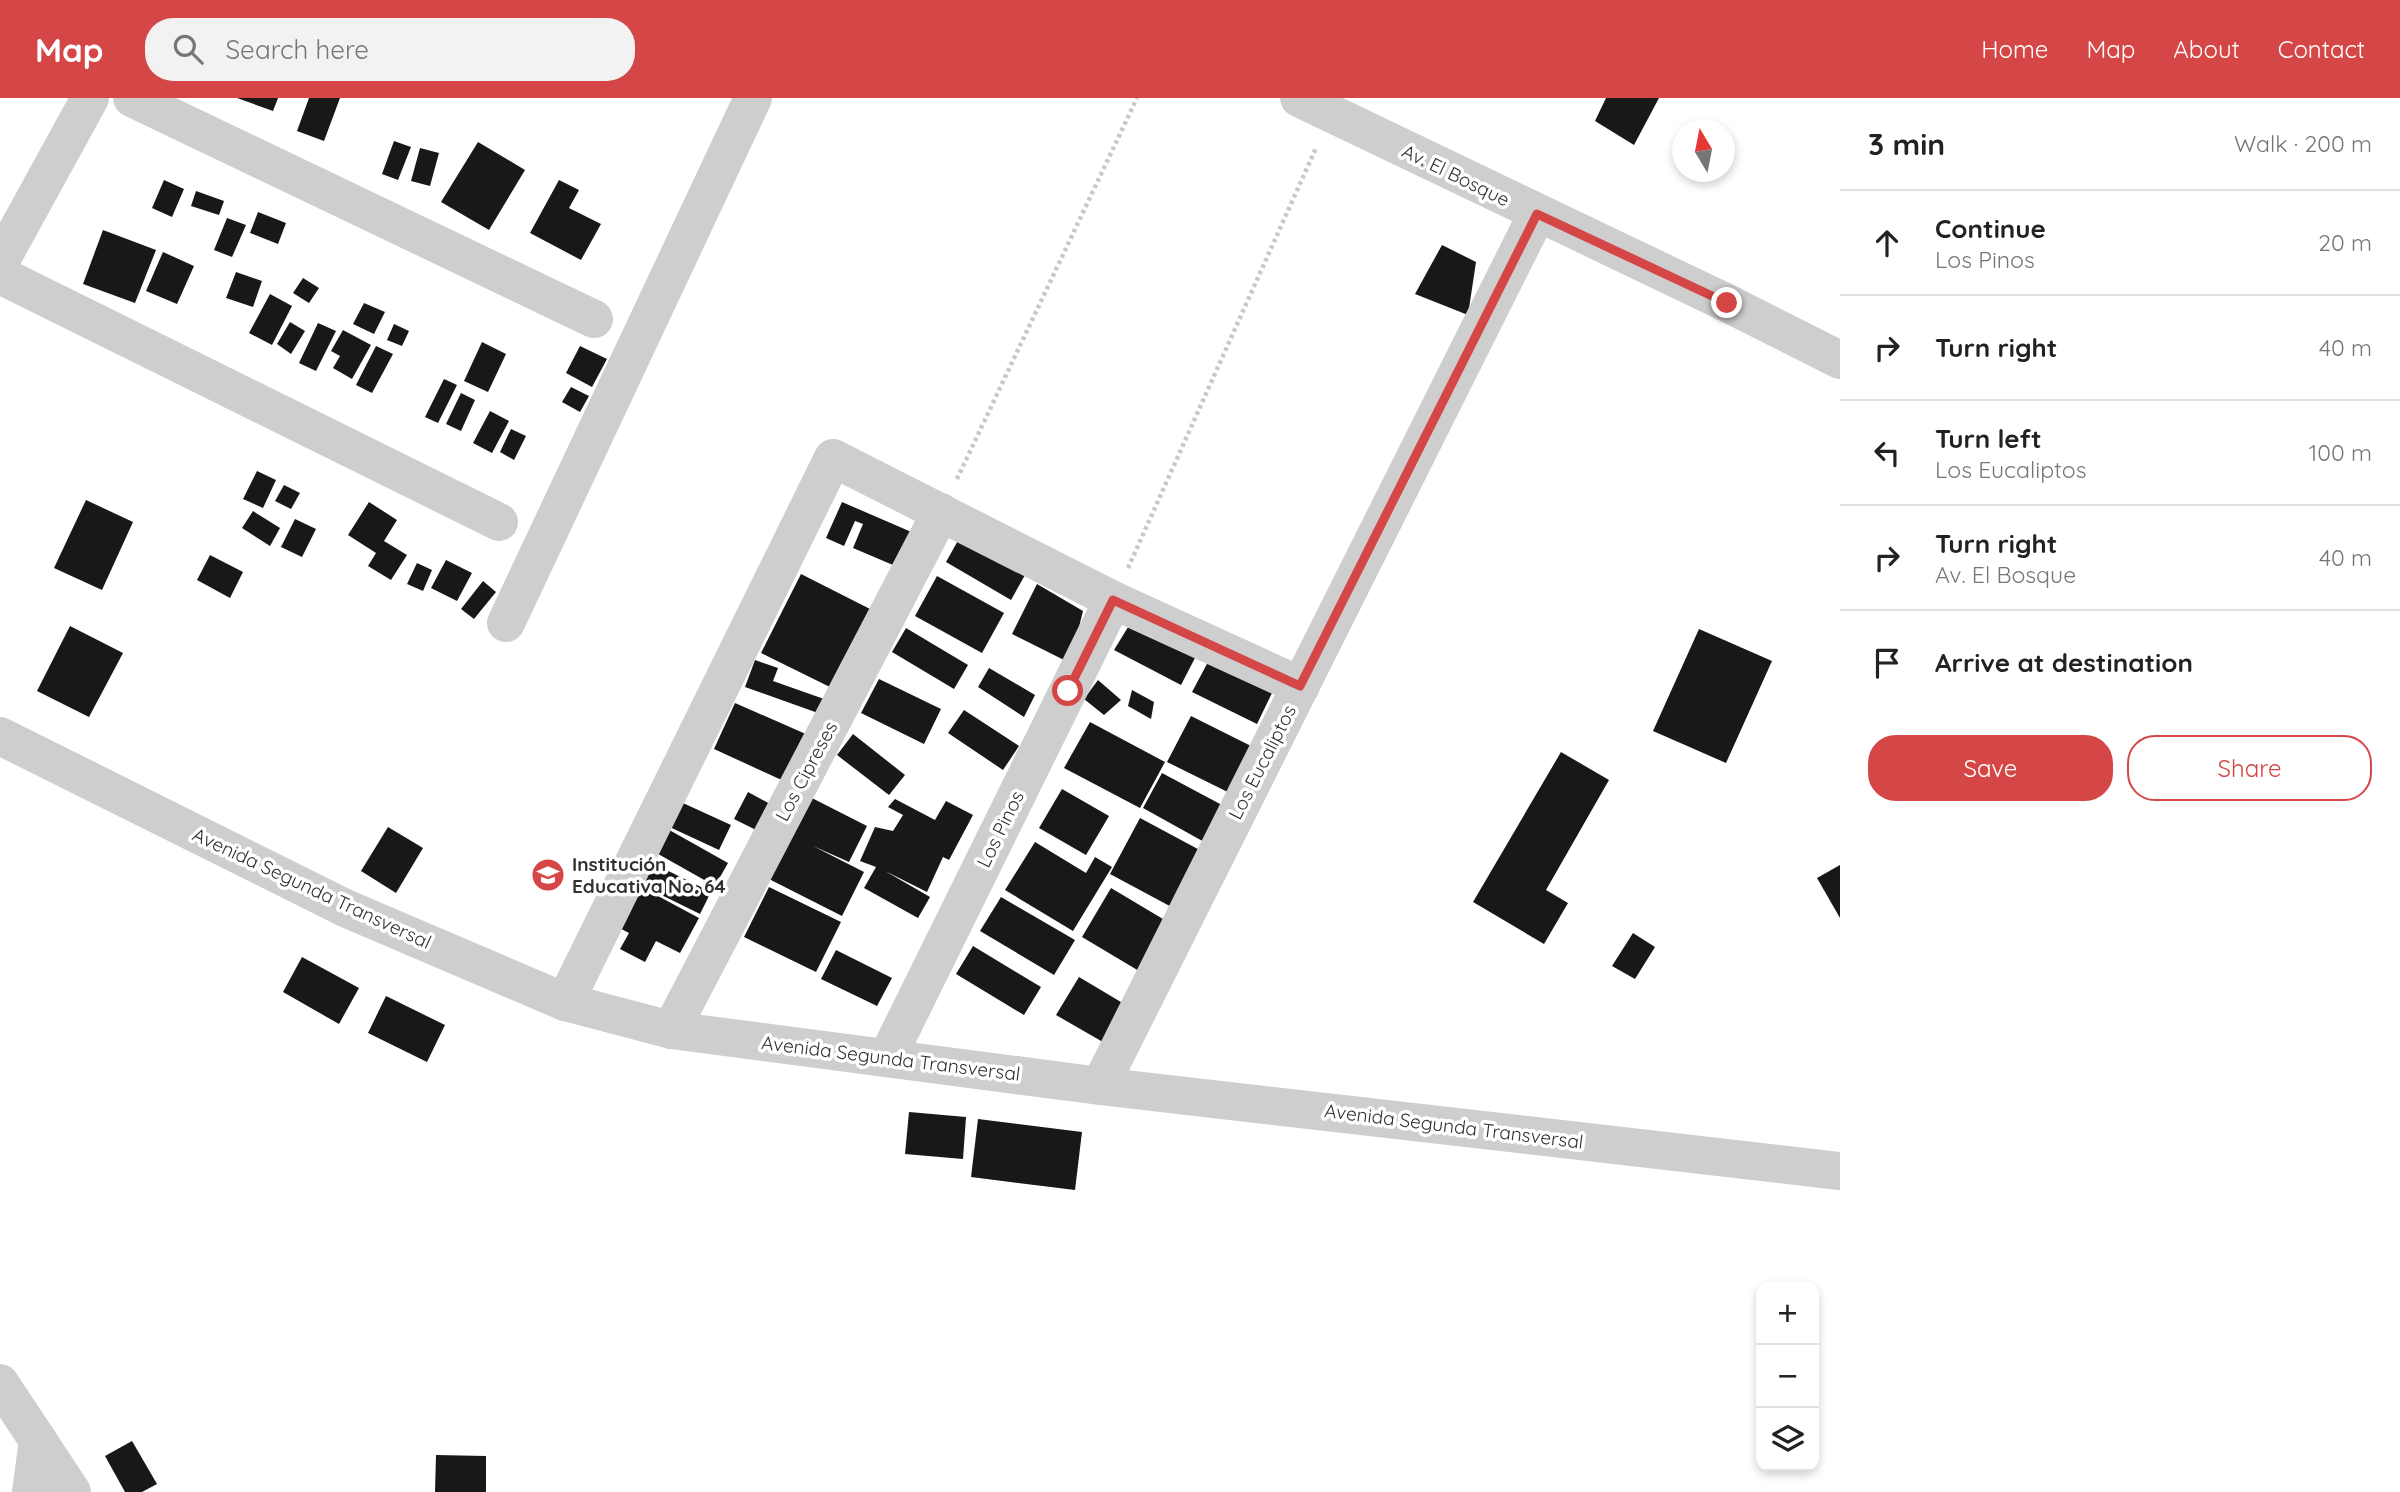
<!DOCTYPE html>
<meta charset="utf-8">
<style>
:root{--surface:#fff;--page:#f2f2f2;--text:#222;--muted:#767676;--line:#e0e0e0;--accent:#d54646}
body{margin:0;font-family:Quicksand,sans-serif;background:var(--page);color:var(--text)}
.controls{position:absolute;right:21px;bottom:21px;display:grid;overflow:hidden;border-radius:14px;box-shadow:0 4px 10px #0003}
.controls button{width:63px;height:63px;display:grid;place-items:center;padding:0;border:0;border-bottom:2px solid var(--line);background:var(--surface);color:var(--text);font:35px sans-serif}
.compass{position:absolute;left:1672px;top:21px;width:63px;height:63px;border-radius:50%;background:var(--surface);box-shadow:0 4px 10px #0003;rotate:350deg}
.stop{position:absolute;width:21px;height:21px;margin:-16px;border:5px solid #d54646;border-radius:50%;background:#fff}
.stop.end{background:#d54646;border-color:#fff;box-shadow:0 2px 7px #0008}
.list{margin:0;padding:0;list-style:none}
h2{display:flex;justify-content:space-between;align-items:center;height:91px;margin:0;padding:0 28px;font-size:30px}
h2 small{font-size:23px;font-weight:400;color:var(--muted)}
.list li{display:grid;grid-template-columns:46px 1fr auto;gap:21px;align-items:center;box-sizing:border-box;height:105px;padding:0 28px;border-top:2px solid var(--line)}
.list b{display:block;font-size:26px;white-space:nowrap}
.list p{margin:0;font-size:23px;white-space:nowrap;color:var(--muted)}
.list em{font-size:23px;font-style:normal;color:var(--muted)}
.actions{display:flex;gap:14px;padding:21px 28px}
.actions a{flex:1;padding:16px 0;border:2px solid var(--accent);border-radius:28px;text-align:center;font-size:24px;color:var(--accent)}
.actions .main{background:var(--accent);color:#fff}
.icon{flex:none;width:38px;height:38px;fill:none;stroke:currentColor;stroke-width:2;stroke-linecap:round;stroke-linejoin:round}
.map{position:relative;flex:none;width:1840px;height:1394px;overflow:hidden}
header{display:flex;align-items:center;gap:42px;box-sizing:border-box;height:98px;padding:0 35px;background:var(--accent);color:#fff}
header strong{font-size:33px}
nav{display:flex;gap:38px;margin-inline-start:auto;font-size:24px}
.search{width:490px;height:63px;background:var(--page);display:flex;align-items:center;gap:18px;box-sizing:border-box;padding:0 24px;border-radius:28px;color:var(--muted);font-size:26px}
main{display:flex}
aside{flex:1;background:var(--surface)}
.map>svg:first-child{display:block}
</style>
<header>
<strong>Map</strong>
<div class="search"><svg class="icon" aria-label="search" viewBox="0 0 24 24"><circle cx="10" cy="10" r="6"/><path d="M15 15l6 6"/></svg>Search here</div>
<nav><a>Home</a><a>Map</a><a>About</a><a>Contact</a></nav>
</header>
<main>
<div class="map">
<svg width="1840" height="1394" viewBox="0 0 1840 1394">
<rect width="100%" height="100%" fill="#fff"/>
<g fill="#181818">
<path d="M 237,0 L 278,0 L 273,13 Z"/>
<path d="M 309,0 L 340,0 L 324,43 L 297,33 Z"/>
<path d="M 1606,0 L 1659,0 L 1634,47 L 1595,23 Z"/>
<path d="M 394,43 L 411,49 L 398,82 L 382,76 Z"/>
<path d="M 478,44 L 525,72 L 489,132 L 441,104 Z"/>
<path d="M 420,50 L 439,55 L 430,88 L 411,83 Z"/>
<path d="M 164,82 L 184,91 L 172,119 L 152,110 Z"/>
<path d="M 559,82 L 579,92 L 569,110 L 601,126 L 581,162 L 530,135 Z"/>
<path d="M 196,93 L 224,103 L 219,117 L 191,108 Z"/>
<path d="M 258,114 L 286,125 L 278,146 L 250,135 Z"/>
<path d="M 227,120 L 246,127 L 232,159 L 214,152 Z"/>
<path d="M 103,132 L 156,152 L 135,205 L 83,186 Z"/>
<path d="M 1442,147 L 1476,164 L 1468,217 L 1415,196 Z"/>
<path d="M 163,154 L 194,168 L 177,206 L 146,193 Z"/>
<path d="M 236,174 L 262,183 L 253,209 L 226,200 Z"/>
<path d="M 303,180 L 319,190 L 309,205 L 293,195 Z"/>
<path d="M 270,196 L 292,208 L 272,247 L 249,235 Z"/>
<path d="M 364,205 L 385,214 L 374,236 L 353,226 Z"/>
<path d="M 290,224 L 305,233 L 291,256 L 277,246 Z"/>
<path d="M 318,225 L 336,233 L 316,273 L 299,265 Z"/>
<path d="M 394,226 L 409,233 L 402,248 L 387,242 Z"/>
<path d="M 343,232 L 371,247 L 352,281 L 333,270 L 340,258 L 331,253 Z"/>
<path d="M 482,244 L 506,256 L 488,294 L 464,283 Z"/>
<path d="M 376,248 L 393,256 L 372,295 L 356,287 Z"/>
<path d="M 580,248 L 607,261 L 592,289 L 566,275 Z"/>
<path d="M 444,281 L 457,287 L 438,325 L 425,319 Z"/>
<path d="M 571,289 L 589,298 L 580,314 L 562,304 Z"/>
<path d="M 461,295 L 475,302 L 461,333 L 446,326 Z"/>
<path d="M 490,313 L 509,323 L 492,355 L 473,345 Z"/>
<path d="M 511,331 L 526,338 L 514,362 L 500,354 Z"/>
<path d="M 257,373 L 276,382 L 263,410 L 243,401 Z"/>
<path d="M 284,387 L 300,395 L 291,411 L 275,403 Z"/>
<path d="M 86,402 L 133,424 L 102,492 L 54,470 Z"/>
<path d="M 369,404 L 397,422 L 384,443 L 407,457 L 391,482 L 368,468 L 376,455 L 348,437 Z"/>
<path d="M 842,404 L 916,436 L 900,470 L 853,450 L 863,426 L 855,423 L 844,448 L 826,440 Z"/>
<path d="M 253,413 L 280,430 L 270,448 L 242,430 Z"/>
<path d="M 295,421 L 316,431 L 302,459 L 281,449 Z"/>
<path d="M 960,439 L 1025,477 L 1011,502 L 946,464 Z"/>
<path d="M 210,457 L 243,474 L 230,500 L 197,482 Z"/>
<path d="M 446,462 L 472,475 L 457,503 L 431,490 Z"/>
<path d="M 417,465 L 432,472 L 423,493 L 407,486 Z"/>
<path d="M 801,476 L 876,514 L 836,592 L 761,555 Z"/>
<path d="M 937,478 L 1004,515 L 982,555 L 915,518 Z"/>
<path d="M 483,483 L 496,494 L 474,521 L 461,511 Z"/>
<path d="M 1037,486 L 1083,513 L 1070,565 L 1012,536 Z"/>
<path d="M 1133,521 L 1196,558 L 1181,587 L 1114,552 Z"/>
<path d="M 70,528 L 123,555 L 89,619 L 37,593 Z"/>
<path d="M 906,530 L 968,567 L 954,591 L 892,554 Z"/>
<path d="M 1699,531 L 1772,563 L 1726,665 L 1653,633 Z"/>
<path d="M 755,562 L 778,570 L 773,583 L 824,601 L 818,615 L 745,589 Z"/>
<path d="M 1208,564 L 1272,595 L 1257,626 L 1192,594 Z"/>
<path d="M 989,570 L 1035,597 L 1024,619 L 978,589 Z"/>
<path d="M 879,581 L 941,611 L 924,646 L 861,615 Z"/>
<path d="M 1098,582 L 1121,602 L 1104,617 L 1084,601 Z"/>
<path d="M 1132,592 L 1154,604 L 1151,621 L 1128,608 Z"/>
<path d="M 735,605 L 808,637 L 786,684 L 714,651 Z"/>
<path d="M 964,612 L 1019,648 L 1003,672 L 948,635 Z"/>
<path d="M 1191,618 L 1275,660 L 1252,706 L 1167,664 Z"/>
<path d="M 1090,624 L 1165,664 L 1140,710 L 1064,670 Z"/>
<path d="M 853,636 L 905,677 L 889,697 L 837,657 Z"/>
<path d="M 1561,654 L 1609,682 L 1546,792 L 1568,805 L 1544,846 L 1473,804 Z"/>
<path d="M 1162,675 L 1235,714 L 1215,750 L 1143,710 Z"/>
<path d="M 1062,691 L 1109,718 L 1086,757 L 1039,730 Z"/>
<path d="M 748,694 L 772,707 L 758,733 L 734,721 Z"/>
<path d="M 806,697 L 867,728 L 849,764 L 813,748 L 864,774 L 842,818 L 765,779 Z"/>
<path d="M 672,700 L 731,727 L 719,752 L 661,725 Z"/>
<path d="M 895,701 L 935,722 L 946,703 L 973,717 L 949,762 L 943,759 L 927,794 L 885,773 L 930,799 L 918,820 L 864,790 L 876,769 L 860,763 L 875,729 L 893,733 L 903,717 L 888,709 Z"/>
<path d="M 1140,720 L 1209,757 L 1179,813 L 1110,776 Z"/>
<path d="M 388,729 L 423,750 L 396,795 L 361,773 Z"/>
<path d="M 664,729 L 728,765 L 715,788 L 651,752 Z"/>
<path d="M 1035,744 L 1086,775 L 1095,759 L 1112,769 L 1073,833 L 1005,792 Z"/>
<path d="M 638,758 L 711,794 L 700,816 L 627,780 Z"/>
<path d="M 1840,767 L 1840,820 L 1817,780 Z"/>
<path d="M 630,783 L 699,820 L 680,855 L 656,843 L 645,864 L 620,851 L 629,835 L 608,824 Z"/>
<path d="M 769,789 L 841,824 L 816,874 L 744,839 Z"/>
<path d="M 1111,790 L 1168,824 L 1139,873 L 1082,839 Z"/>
<path d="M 1001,799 L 1075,842 L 1054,877 L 980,833 Z"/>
<path d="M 1633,835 L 1655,849 L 1635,881 L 1612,868 Z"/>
<path d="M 973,848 L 1041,889 L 1024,917 L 956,876 Z"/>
<path d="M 836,852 L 892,880 L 877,908 L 821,881 Z"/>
<path d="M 302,859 L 359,890 L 339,926 L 283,894 Z"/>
<path d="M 1079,879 L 1131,910 L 1108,947 L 1056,917 Z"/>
<path d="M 386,898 L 445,927 L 427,964 L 368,935 Z"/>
<path d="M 909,1014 L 966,1019 L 963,1061 L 905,1056 Z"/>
<path d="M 978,1021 L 1082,1034 L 1075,1092 L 971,1079 Z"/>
<path d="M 132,1343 L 157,1386 L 142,1394 L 125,1394 L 105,1358 Z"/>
<path d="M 436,1357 L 486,1358 L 486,1394 L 435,1394 Z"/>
</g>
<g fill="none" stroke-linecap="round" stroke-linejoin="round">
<g stroke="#c8c8c8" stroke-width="4.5" stroke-dasharray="3.5 3.5" stroke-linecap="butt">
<path d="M 957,381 L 1137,0"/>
<path d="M 1128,470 L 1316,50"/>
</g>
<g stroke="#cecece" stroke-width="38">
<path d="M 132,0 L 594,221"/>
<path d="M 1299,0 L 1727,205 L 1840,262"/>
<path d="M 0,164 L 90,0"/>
<path d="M 0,177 L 499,424"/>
<path d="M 506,525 L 753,0"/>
<path d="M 0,638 L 345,810 L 565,904 L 671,932 L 1100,988 L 1840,1073"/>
<path d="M 565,904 L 833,360 L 1113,502 L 1301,588"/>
<path d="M 671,932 L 941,414"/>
<path d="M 887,960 L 1113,502"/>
<path d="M 1100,988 L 1537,116"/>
<path d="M 0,1285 L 72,1394"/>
<path d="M 31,1394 L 38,1342"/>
</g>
</g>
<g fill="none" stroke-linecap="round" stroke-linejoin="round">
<path stroke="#d54646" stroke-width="9" d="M 1068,593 L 1113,502 L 1300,588 L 1537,116 L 1727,205"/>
</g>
<defs>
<symbol id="school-disc" viewBox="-11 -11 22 22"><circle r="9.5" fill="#d54646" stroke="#fff"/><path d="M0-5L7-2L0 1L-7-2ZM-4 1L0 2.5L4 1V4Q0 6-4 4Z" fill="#fff"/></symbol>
</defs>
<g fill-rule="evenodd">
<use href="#school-disc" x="529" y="758" width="38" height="38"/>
</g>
<g text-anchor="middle" stroke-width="7" stroke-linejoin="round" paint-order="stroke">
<g font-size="19" fill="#313131" stroke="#fff">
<text transform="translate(1456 77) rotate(26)" y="7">Av. El Bosque</text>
<text transform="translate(1262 664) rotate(-63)" y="7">Los Eucaliptos</text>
<text transform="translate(806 673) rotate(-62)" y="7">Los Cipreses</text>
<text transform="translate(1000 731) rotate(-64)" y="7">Los Pinos</text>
<text transform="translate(312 790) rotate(25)" y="7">Avenida Segunda Transversal</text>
<text transform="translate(891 960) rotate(7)" y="7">Avenida Segunda Transversal</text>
<text transform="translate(1454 1028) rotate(7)" y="7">Avenida Segunda Transversal</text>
</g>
<g font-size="19" font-weight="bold" fill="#313131" stroke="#fff" text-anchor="start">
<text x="572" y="773">Institución<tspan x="572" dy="22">Educativa No. 64</tspan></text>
</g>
</g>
</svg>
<div class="controls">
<button>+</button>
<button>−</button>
<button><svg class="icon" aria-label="layers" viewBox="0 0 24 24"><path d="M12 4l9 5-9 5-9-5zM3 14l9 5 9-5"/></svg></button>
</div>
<svg class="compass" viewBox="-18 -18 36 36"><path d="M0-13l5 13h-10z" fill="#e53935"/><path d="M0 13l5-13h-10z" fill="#767676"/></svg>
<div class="stop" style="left:1068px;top:593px"></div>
<div class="stop end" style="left:1727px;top:205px"></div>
</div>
<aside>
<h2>3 min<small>Walk · 200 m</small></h2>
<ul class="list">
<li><svg class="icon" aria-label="ahead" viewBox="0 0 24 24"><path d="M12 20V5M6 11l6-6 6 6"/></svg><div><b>Continue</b><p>Los Pinos</p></div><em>20 m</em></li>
<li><svg class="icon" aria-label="right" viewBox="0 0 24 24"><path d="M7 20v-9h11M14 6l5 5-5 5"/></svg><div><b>Turn right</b></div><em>40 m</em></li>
<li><svg class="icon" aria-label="left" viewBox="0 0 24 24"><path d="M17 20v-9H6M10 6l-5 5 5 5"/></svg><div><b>Turn left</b><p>Los Eucaliptos</p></div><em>100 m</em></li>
<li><svg class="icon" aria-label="right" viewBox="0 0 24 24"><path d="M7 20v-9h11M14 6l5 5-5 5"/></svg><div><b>Turn right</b><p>Av. El Bosque</p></div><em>40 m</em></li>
<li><svg class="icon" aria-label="arrive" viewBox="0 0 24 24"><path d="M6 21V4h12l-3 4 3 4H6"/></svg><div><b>Arrive at destination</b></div></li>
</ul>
<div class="actions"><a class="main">Save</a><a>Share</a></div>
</aside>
</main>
